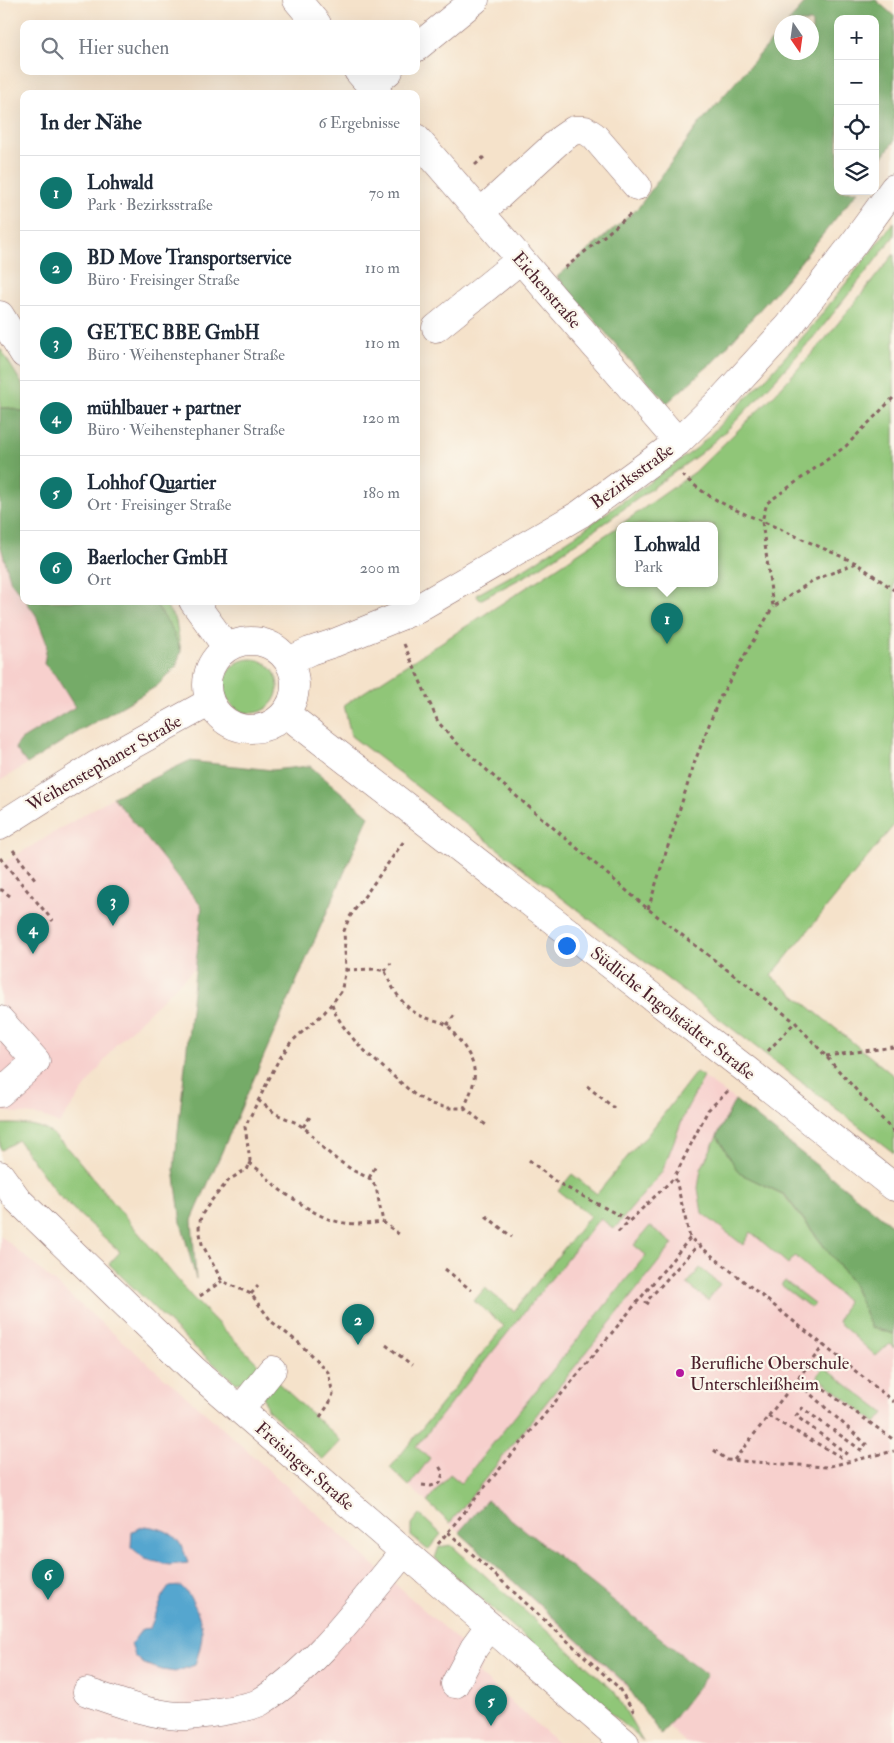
<!DOCTYPE html>
<html lang="de">
<meta charset="utf-8">
<style>
:root{--surface:#fff;--page:#f6f6f7;--text:#1f2937;--muted:#747a83;--line:#e0e1e3;--accent:#0f766e}
body{margin:0;font-family:"IM FELL Double Pica",serif;background:var(--page);color:var(--text)}
.controls{position:absolute;right:15px;top:15px;display:grid;overflow:hidden;border-radius:10px;box-shadow:0 5px 20px #0002}
.controls button{width:45px;height:45px;display:grid;place-items:center;padding:0;border:0;border-bottom:1px solid var(--line);background:var(--surface);color:var(--text);font:25px sans-serif}
.compass{position:absolute;left:774px;top:15px;width:45px;height:45px;border-radius:50%;background:var(--surface);box-shadow:0 5px 20px #0002;rotate:167deg}
.you{position:absolute;left:566px;top:945px;width:18px;height:18px;margin:-12px;border:4px solid #fff;border-radius:50%;background:#1a73e8;box-shadow:0 0 0 8px #1a73e833}
.badge{display:grid;place-items:center;width:32px;height:32px;border-radius:50%;background:var(--accent);color:#fff;font-size:16px;font-weight:700}
.pin{position:absolute;translate:-50% -41px;filter:drop-shadow(0 1px 2px #0008)}
.pin::after{content:'';position:absolute;top:26px;width:18px;height:15px;background:inherit;clip-path:polygon(0 0,100% 0,50% 100%)}
.popup{position:absolute;left:616px;top:522px;width:102px;height:65px;box-sizing:border-box;display:grid;place-content:center;border-radius:10px;background:var(--surface);filter:drop-shadow(0 1px 4px #0005);font-size:16px;white-space:nowrap;color:var(--muted)}
.popup b{font-size:19px;color:var(--text)}
.popup::after{content:'';position:absolute;left:50%;top:100%;margin-left:-10px;border:10px solid transparent;border-top-color:var(--surface)}
.list{margin:0;padding:0;list-style:none}
h2{display:flex;justify-content:space-between;align-items:center;height:65px;margin:0;padding:0 20px;font-size:21px}
h2 small{font-size:16px;font-weight:400;color:var(--muted)}
.list li{display:grid;grid-template-columns:32px 1fr auto;gap:15px;align-items:center;box-sizing:border-box;height:75px;padding:0 20px;border-top:1px solid var(--line)}
.list b{display:block;font-size:19px;white-space:nowrap}
.list p{margin:0;font-size:16px;white-space:nowrap;color:var(--muted)}
.list em{font-size:16px;font-style:normal;color:var(--muted)}
.icon{flex:none;width:28px;height:28px;fill:none;stroke:currentColor;stroke-width:2;stroke-linecap:round;stroke-linejoin:round}
.map{position:relative;flex:none;width:894px;height:1743px;overflow:hidden}
.search{position:absolute;background:var(--surface);box-shadow:0 5px 20px #0002;left:20px;top:20px;width:400px;height:55px;display:flex;align-items:center;gap:12px;box-sizing:border-box;padding:0 18px;border-radius:10px;color:var(--muted);font-size:19px}
.panel{position:absolute;background:var(--surface);box-shadow:0 5px 20px #0002;left:20px;top:90px;width:400px;height:515px;border-radius:10px}
.map>svg:first-child{display:block}
.built{fill:#f7d0cd}
.green{fill:#90c678;stroke:#6d7252}
.forest{fill:#74ab68;stroke:#5f654a}
.water{fill:#54a6cf;stroke:#4f627d}
.lines{fill:none;stroke-linecap:round;stroke-linejoin:round}
.minor-casing{stroke:#866363;stroke-width:29}
.path{stroke:#866363;stroke-width:3;stroke-dasharray:4 4;stroke-linecap:butt}
.minor{stroke:#fff;stroke-width:28}
.poi-dot{fill:#b5179e;stroke:#fbf7ec;stroke-width:2}
.labels{text-anchor:middle;stroke-width:4.5;stroke-linejoin:round;paint-order:stroke}
.street-label{font-size:18px;fill:#4a1f2b;stroke:#fbf7ec}
.poi-label{font-size:18px;fill:#4a1f2b;stroke:#fbf7ec;text-anchor:start}
</style>
<div class="map">
<svg width="894" height="1743" viewBox="0 0 894 1743">
<rect width="100%" height="100%" fill="#fbf7ec"/>
<filter id="ink" filterUnits="userSpaceOnUse"><feTurbulence type="fractalNoise" baseFrequency=".02" numOctaves="2"/><feDisplacementMap in="SourceGraphic" scale="10" xChannelSelector="R" yChannelSelector="G"/><feConvolveMatrix kernelMatrix="1 2 1 2 8 2 1 2 1" color-interpolation-filters="sRGB"/></filter>
<filter id="wash" filterUnits="userSpaceOnUse"><feTurbulence type="fractalNoise" baseFrequency=".0096" numOctaves="4" result="noise"/><feDisplacementMap in="SourceGraphic" scale="20" xChannelSelector="R" yChannelSelector="G"/><feGaussianBlur stdDeviation="1.12" result="paint"/><feColorMatrix in="noise" values="0 0 0 0 0 0 0 0 0 0 0 0 0 0 0 0 0 1.4 0 .05"/><feComposite in="paint" operator="in"/></filter>
<g filter="url(#wash)">
<rect width="100%" height="100%" fill="#f5e2ca"/>
<path class="built" d="M0,365l24,40v196h129l28,50 -5,16 -19,19 -86,50 -71,45z
M113,797l89,110 -6,60 -79,76 -58,81 -18,-8 -41,-5v-246z
M696,1072l39,28 159,127v516h-208l-296,-275 114,-142 86,-110 7,-21 40,-50 9,-8z
M0,1235l211,183 273,246 -6,9 80,70h-558z"/>
<path class="green" d="M894,222v14l-23,30 -51,64 -46,51 -44,46 -29,26 -119,86 -51,34 -51,27 -4,-5 51,-28 52,-34 118,-85 72,-73 45,-51z
M894,254v571l-123,151 123,100v77l-543,-417 -7,-31 191,-123 84,-56 1,57h94v-58h-94l75,-53 81,-79 50,-55z
M0,348l24,39v25l-14,-4h-10z
M153,601h10l13,20 5,30 -10,-24z
M224 686a27 27 0 1 1 54 0a27 27 0 1 1-54 0Z
M696,1072l8,5 -18,33 -24,62 -48,57 -14,-11 -184,229 14,11 -21,28 -19,-18 114,-142 -30,-25 11,-13 29,23 76,-95 -32,-25 14,-17 25,20 40,-49 9,-8z
M0,1124c16,0 37,-1 51,9 6,5 12,11 18,16l122,147 69,70 -13,16 -11,1 -46,-40 -81,-79 11,-12 -62,-57 -40,-55 -16,10 -2,-2z
M717,1136l22,37 45,22 69,89 18,43 23,7v14l-5,-4 -13,12 -38,-34 9,-21 -52,-45 -7,8 -37,-32 -8,13 -41,-32 -4,-25 3,-19z
M650,1226l23,18 -223,279 -23,-21 23,-28 11,9 185,-228 -12,-10z
M700,1268l20,16 -12,16 -21,-16z
M785,1281l30,23 -4,4 -30,-23z
M824,1367l60,46 -8,10 -59,-47z
M275,1380l66,61 -18,19 -56,-51 -4,-13z
M419,1514l22,20 -13,16 -17,-14v-12z
M451,1545l163,146 29,50 -208,-183 4,-11z"/>
<path class="forest" d="M808,0h68l18,16v125l-19,27v-149h-37v172h20l-73,90 -71,80 -47,42 -110,-126 81,-69 61,-84 82,-94 1,22h30v-30h-24z
M0,408h10l14,4v187l-13,-17 -11,-38z
M26,601h127l18,26 10,24 -5,16 -19,19 -86,50 -44,28 -12,-16 6,-8 54,-33 -20,-32 -11,-11 3,-20 -11,-29z
M189,761l83,9 38,-4 59,50 -177,404 4,59 -15,-56 -7,-54 28,-262 -89,-110z
M735,1100l159,127v107l-23,-7 -18,-43 -68,-89 -46,-22 -22,-37z
M487,1500l220,175 -46,60 -36,-52 -166,-151z"/>
<path class="water" d="M145,1526c26,3 36,12 43,37l-19,2 -24,-6 -14,-12 1,-16z
M181,1586c11,10 21,32 21,47 0,10 -4,22 -7,32l-20,7 -13,-2 -18,-6 -9,-8 -4,-12 11,-15 8,-1 14,-34 5,-7z"/>
</g>
<g filter="url(#ink)">
<g class="lines">
<g class="minor-casing">
<path id="minor" d="M297,0l20,24
M416,48l59,-48
M358,71l20,23
M371,86l18,-15
M416,138l262,304
M480,213l81,-74 13,-9h11l9,6 43,50
M0,315l24,39
M436,328l84,-68
M193,601l34,47
M207 685a44 44 0 1 1 88 0a44 44 0 1 1-88 0Z
M289,661l21,-10 24,-8 79,-32 167,-97 98,-72 45,-44 66,-72 65,-83 40,-55
M285,713l463,358 146,116
M0,826l96,-61 114,-63
M0,1020l36,41 -36,32
M0,1175l18,25 176,170 431,373
M240,1410l32,-40
M455,1684l19,-36 16,-22
M87,1692c30,10 60,22 92,24 12,1 72,-8 81,-14 57,-35 102,-100 144,-150"/>
</g>
<path class="path" d="M475,165l9,-8
M565,268l67,-55
M682,475c26,23 48,33 80,46l5,-18 79,-57 48,-49
M856,563l-44,18 -39,26 -11,-86 94,42 38,27
M404,644l34,78 19,21 44,40 147,126 147,113 99,110
M13,850l22,29
M0,858l53,63
M0,890h2l8,6
M648,909l47,-148 24,-62 54,-92
M346,970l29,-1 10,2c6,16 18,36 34,44 9,5 22,5 29,11 4,4 8,11 12,15 20,27 17,38 4,67
M385,971l6,-8
M332,1004l3,9 8,13 12,15 15,15 45,39 16,9 17,4h16l22,17
M447,1025l9,-12
M768,1051l27,-29
M826,1056l68,-9
M587,1086l27,22
M728,1091l-20,19 -33,66 15,62 204,164
M258,1100l18,14 21,9 11,8 15,17 13,11 18,12 15,7 7,9 7,35 17,13
M303,1127l9,-13
M529,1160l27,22 72,38
M249,1163c12,7 19,16 29,25 5,5 13,9 19,13 31,22 48,26 86,21
M369,1178l8,-14
M486,1216l26,21
M618,1232l57,-55
M445,1269l26,21
M251,1294l7,-8
M200,1296l22,-15
M649,1304l-3,-2 52,-57
M386,1345l26,20
M768,1416l73,41 5,-4 -50,-37 6,-8 59,42 5,-6 -59,-53 8,-8 79,57
M320,1417l9,-13 4,-10 -5,-22 -29,-29 -27,-21 -21,-28 -29,-13 -20,-37 -3,-16 2,-12 10,-15 18,-21 19,-12 2,-8 -5,-33 33,-66 13,-19 33,-29 17,-21 5,-22 -2,-39 5,-13 55,-77
M714,1450l13,10 99,7 68,-16
M734,1460l90,-115
M422,1485l9,1 9,-3 3,-10 -5,-9
M448,1532l170,155 16,25
M438,1544l252,-306"/>
<use href="#minor" class="minor"/>
</g>
</g>
<circle class="poi-dot" cx="680" cy="1373" r="5"/>
<g class="labels">
<g class="street-label">
<text transform="translate(547 290) rotate(49)" y="6">Eichenstraße</text>
<text transform="translate(632 476) rotate(-36)" y="6">Bezirksstraße</text>
<text transform="translate(104 763) rotate(-30)" y="6">Weihenstephaner Straße</text>
<text transform="translate(673 1013) rotate(38)" y="6">Südliche Ingolstädter Straße</text>
<text transform="translate(305 1466) rotate(41)" y="6">Freisinger Straße</text>
</g>
<g class="poi-label">
<text x="690" y="1369">Berufliche Oberschule<tspan x="690" dy="21">Unterschleißheim</tspan></text>
</g>
</g>
</svg>
<div class="controls">
<button>+</button>
<button>−</button>
<button><svg class="icon" aria-label="locate" viewBox="0 0 24 24"><circle cx="12" cy="12" r="6"/><path d="M12 2v4M12 18v4M2 12h4M18 12h4"/></svg></button>
<button><svg class="icon" aria-label="layers" viewBox="0 0 24 24"><path d="M12 4l9 5-9 5-9-5zM3 14l9 5 9-5"/></svg></button>
</div>
<svg class="compass" viewBox="-18 -18 36 36"><path d="M0-13l5 13h-10z" fill="#e53935"/><path d="M0 13l5-13h-10z" fill="#747a83"/></svg>
<div class="you"></div>
<div class="pin badge" style="left:667px;top:644px">1</div>
<div class="popup"><b>Lohwald</b>Park</div>
<div class="pin badge" style="left:358px;top:1345px">2</div>
<div class="pin badge" style="left:113px;top:926px">3</div>
<div class="pin badge" style="left:33px;top:954px">4</div>
<div class="pin badge" style="left:491px;top:1726px">5</div>
<div class="pin badge" style="left:48px;top:1600px">6</div>
<div class="search"><svg class="icon" aria-label="search" viewBox="0 0 24 24"><circle cx="10" cy="10" r="6"/><path d="M15 15l6 6"/></svg>Hier suchen</div>
<section class="panel">
<h2>In der Nähe<small>6 Ergebnisse</small></h2>
<ul class="list">
<li><span class="badge">1</span><div><b>Lohwald</b><p>Park · Bezirksstraße</p></div><em>70 m</em></li>
<li><span class="badge">2</span><div><b>BD Move Transportservice</b><p>Büro · Freisinger Straße</p></div><em>110 m</em></li>
<li><span class="badge">3</span><div><b>GETEC BBE GmbH</b><p>Büro · Weihenstephaner Straße</p></div><em>110 m</em></li>
<li><span class="badge">4</span><div><b>mühlbauer + partner</b><p>Büro · Weihenstephaner Straße</p></div><em>120 m</em></li>
<li><span class="badge">5</span><div><b>Lohhof Quartier</b><p>Ort · Freisinger Straße</p></div><em>180 m</em></li>
<li><span class="badge">6</span><div><b>Baerlocher GmbH</b><p>Ort</p></div><em>200 m</em></li>
</ul>
</section>
</div>
